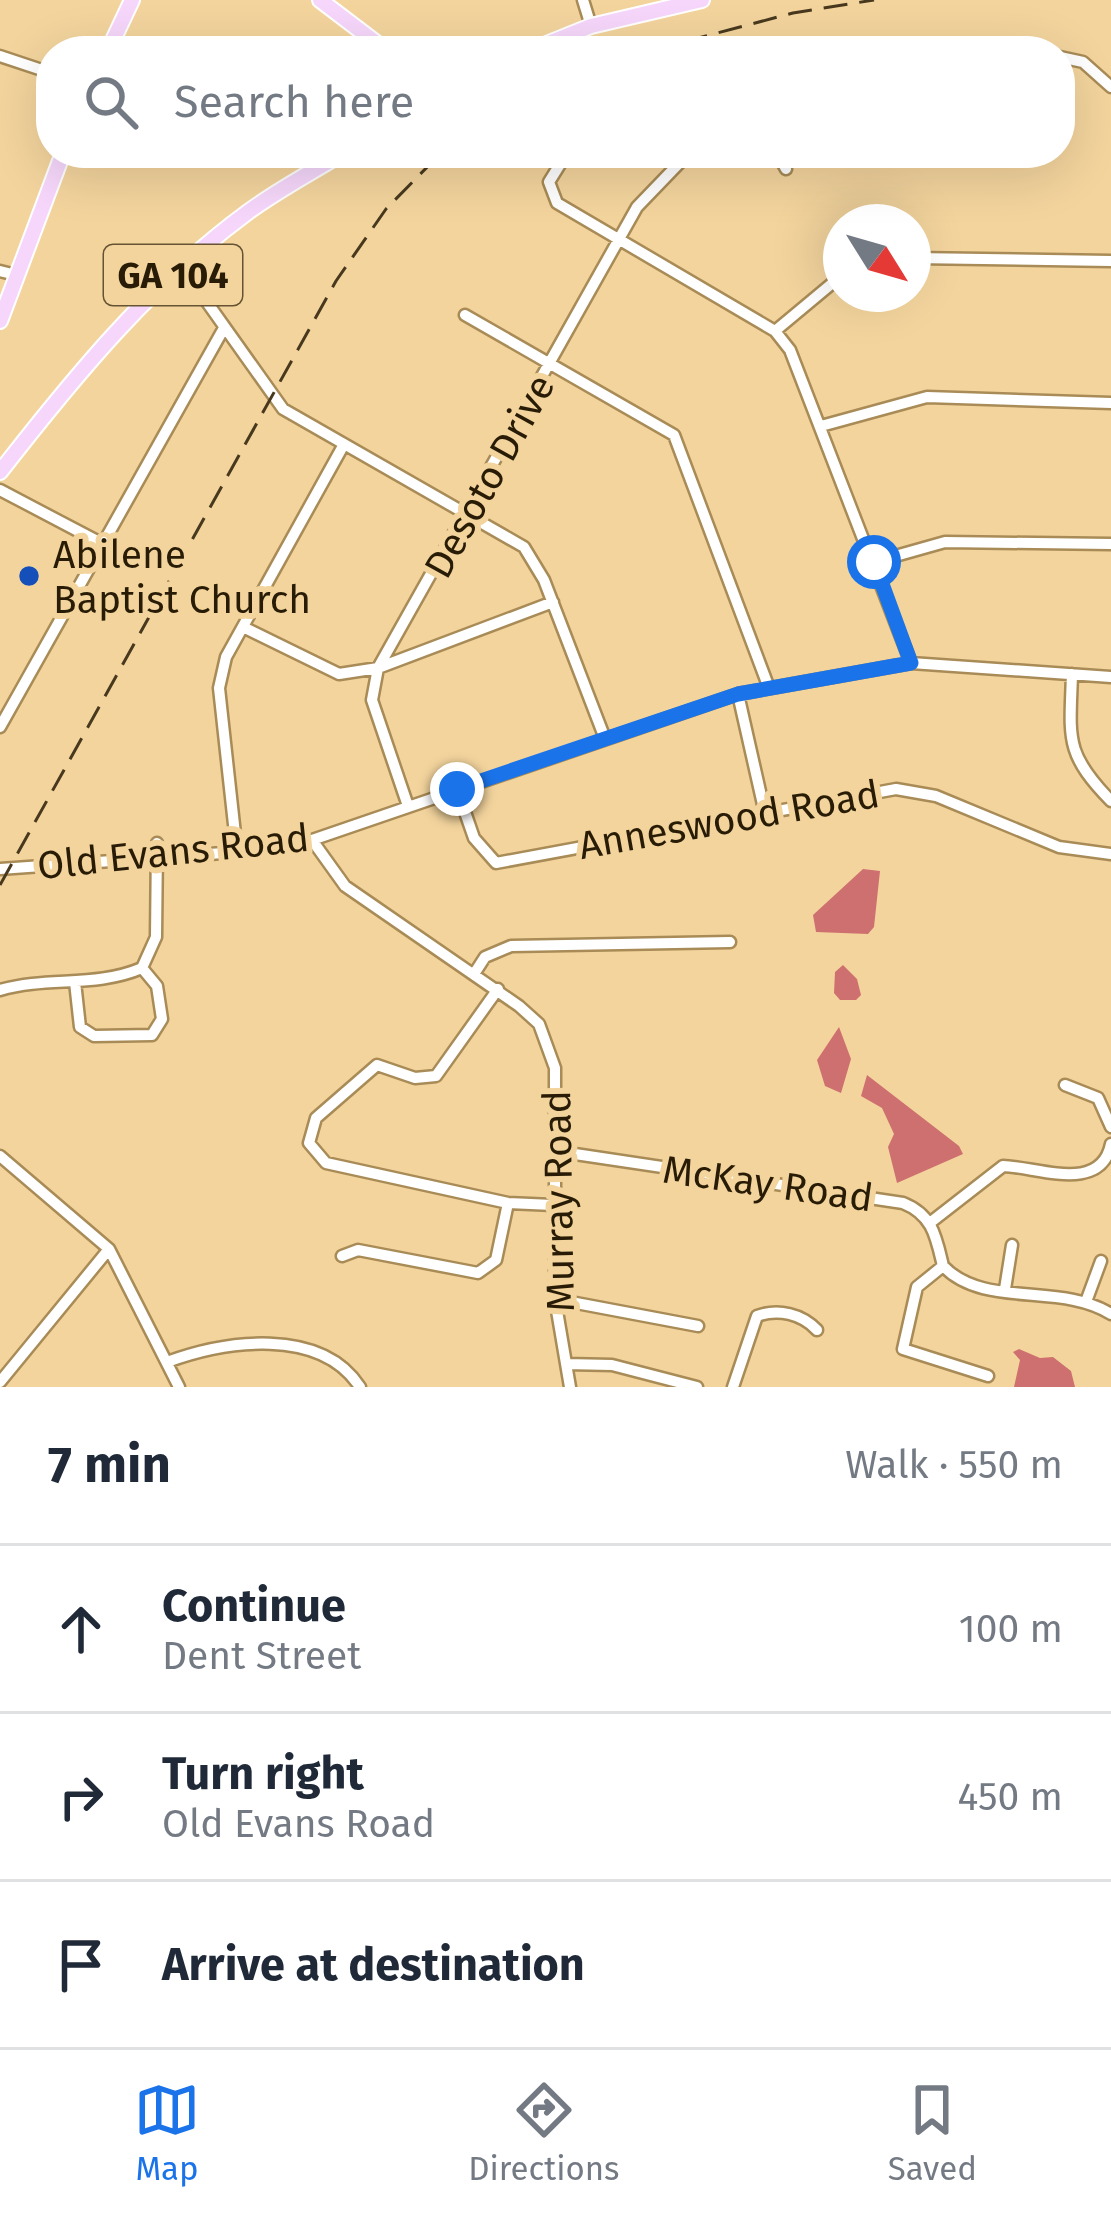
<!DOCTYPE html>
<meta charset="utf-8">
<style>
:root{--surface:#fff;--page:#f6f6f7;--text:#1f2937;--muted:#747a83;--line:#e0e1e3;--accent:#1a73e8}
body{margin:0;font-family:"Fira Sans",sans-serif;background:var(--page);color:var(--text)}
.compass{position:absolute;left:823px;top:204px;width:108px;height:108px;border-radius:50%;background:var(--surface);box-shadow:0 12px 48px #0002;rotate:127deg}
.stop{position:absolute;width:36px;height:36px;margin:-27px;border:9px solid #1a73e8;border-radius:50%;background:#fff}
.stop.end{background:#1a73e8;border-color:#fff;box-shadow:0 3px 12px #0008}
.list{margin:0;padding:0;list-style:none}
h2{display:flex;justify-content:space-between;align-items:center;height:156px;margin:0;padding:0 48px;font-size:51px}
h2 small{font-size:39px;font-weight:400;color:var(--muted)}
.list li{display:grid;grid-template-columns:78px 1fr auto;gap:36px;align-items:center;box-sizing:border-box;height:168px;padding:0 48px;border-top:3px solid var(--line)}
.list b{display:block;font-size:45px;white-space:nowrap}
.list p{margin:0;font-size:39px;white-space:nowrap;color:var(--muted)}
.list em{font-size:39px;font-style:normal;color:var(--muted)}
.icon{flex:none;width:66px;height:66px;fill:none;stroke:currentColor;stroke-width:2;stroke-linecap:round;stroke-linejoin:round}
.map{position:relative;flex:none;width:1111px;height:1387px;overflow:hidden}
.search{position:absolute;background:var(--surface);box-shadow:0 12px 48px #0002;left:36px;right:36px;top:36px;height:132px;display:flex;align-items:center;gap:30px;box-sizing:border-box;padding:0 42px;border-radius:48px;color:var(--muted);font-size:45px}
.sheet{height:660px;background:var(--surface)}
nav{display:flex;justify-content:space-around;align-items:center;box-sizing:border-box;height:168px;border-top:3px solid var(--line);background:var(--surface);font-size:33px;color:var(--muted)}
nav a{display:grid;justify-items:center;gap:6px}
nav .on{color:var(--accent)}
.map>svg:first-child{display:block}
.water{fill:#ce706f}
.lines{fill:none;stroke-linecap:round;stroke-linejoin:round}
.minor-casing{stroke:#a88b56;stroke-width:15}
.major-casing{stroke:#fff;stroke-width:18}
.minor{stroke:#fff;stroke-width:10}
.major{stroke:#f6d7fb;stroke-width:14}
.rail{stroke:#48391e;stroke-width:3;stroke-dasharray:24 12;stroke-linecap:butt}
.route{stroke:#1a73e8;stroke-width:15}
.poi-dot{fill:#144fba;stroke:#f3d49d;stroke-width:4.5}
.labels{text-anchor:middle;stroke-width:12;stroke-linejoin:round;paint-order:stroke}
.shield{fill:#f3d49d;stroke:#655333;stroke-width:3}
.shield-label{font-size:36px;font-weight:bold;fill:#281c06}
.street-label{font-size:39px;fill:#281c06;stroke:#f3d49d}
.poi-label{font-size:39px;fill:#281c06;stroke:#f3d49d;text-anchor:start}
</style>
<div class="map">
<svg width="1111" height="1387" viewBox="0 0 1111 1387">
<rect width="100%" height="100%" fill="#f3d49d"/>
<path class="water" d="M863,869l17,2 -6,56 -6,7 -52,-2 -3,-17z
M843,965l14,14 4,16 -5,5h-16l-6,-7 1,-21z
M839,1027l12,32 -10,34 -16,-7 -8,-26z
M867,1075l92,71 4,8 -66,29 -9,-36 6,-13 -12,-26 -21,-12z
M1019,1349l21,9 13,-1 18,14 4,16h-61l6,-27 -7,-8z"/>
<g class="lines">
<g class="minor-casing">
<path id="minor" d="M583,0l8,26
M0,56l51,17
M1060,57l23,5 28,25
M567,153l-18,29 8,21 218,128 15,19 121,313
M777,153l9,16
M913,258l198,3
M182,267l101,142 241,138 20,33 60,156
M0,271l16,4
M465,315l209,120 95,253
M775,331l66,-55
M821,426l106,-29 184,6
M0,490l99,52
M874,562l71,-20 166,2
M243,627l96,47 39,-6 175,-66
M1072,674c-2,64 -8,79 39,127
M738,694l26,115
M0,727l224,-399
M457,789l17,49 22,25 400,-74 40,7 123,51 52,7
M408,806l-36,-106 6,-32 259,-461 52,-54
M312,840l33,46 174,120 20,18 16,44v231l15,88
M237,852l-18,-164 7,-31 117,-211
M0,869l237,-17 75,-12 426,-146 173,-31 200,14
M474,974l11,-17 26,-11 219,-4
M75,982l5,45 14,9 58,-1 10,-16 -5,-33 -15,-18
M498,989l-62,87 -21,2 -38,-13 -61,53 -7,25 17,20 182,40 45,2
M0,990c48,-14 95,-2 142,-22l14,-31 1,-94
M1065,1085l33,13 13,29
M555,1151l348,52c30,12 33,34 40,63
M0,1156l109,93 70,138
M931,1222l72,-56c35,1 98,28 108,-22
M342,1256l16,-6 120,23 18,-13 12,-57
M943,1266l-26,21 -14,62 85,27
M943,1266c41,43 118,16 168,48
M1005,1289l7,-44
M555,1299l143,27
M1087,1299l14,-38
M167,1362c57,-21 153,-36 193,25
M566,1364l46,1 85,22
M0,1382l109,-133
M733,1387l24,-71c21,-8 45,-2 60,14"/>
</g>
<g class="major-casing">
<path id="major" d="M320,0l67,51
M108,51l24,-51
M529,51l62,-25 111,-26
M0,321l63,-168
M0,472c74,-95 150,-188 248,-260 30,-22 64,-40 95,-59"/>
</g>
<use href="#minor" class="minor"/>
<use href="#major" class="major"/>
<path class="rail" d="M649,51l144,-38 81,-13
M0,885l336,-604 50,-72 55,-56"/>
</g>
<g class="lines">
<path class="route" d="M457,789l281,-95 173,-31 -37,-101"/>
</g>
<circle class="poi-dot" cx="29" cy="576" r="12"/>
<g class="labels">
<rect class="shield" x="104" y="245" width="138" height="60" rx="9"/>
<g class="shield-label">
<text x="173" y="288">GA 104</text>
</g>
<g class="street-label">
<text transform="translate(489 476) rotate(-61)" y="14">Desoto Drive</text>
<text transform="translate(729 819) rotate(-10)" y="14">Anneswood Road</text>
<text transform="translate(173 851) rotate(-6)" y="14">Old Evans Road</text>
<text transform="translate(768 1183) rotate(8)" y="14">McKay Road</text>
<text transform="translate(558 1201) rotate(-91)" y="14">Murray Road</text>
</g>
<g class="poi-label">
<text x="53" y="568">Abilene<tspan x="53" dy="45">Baptist Church</tspan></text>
</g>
</g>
</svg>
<svg class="compass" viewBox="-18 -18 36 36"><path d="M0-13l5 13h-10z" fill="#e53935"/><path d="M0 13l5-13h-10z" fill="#747a83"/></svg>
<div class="stop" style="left:874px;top:562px"></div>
<div class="stop end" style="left:457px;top:789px"></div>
<div class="search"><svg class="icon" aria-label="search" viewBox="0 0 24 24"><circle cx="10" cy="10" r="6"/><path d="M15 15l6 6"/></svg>Search here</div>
</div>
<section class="sheet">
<h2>7 min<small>Walk · 550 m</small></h2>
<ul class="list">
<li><svg class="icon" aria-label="ahead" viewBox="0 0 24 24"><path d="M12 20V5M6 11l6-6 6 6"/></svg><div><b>Continue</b><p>Dent Street</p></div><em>100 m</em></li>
<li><svg class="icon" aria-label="right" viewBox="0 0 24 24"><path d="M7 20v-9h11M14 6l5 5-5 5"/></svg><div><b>Turn right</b><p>Old Evans Road</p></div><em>450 m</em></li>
<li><svg class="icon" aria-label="arrive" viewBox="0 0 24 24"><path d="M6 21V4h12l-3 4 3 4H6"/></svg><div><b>Arrive at destination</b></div></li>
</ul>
</section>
<nav>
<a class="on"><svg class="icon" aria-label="map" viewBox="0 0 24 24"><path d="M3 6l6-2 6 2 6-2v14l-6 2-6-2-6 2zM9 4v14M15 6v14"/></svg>Map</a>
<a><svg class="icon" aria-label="directions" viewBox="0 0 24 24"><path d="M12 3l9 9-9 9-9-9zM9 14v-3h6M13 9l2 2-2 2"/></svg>Directions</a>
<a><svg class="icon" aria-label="saved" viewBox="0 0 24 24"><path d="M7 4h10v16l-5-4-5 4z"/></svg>Saved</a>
</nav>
